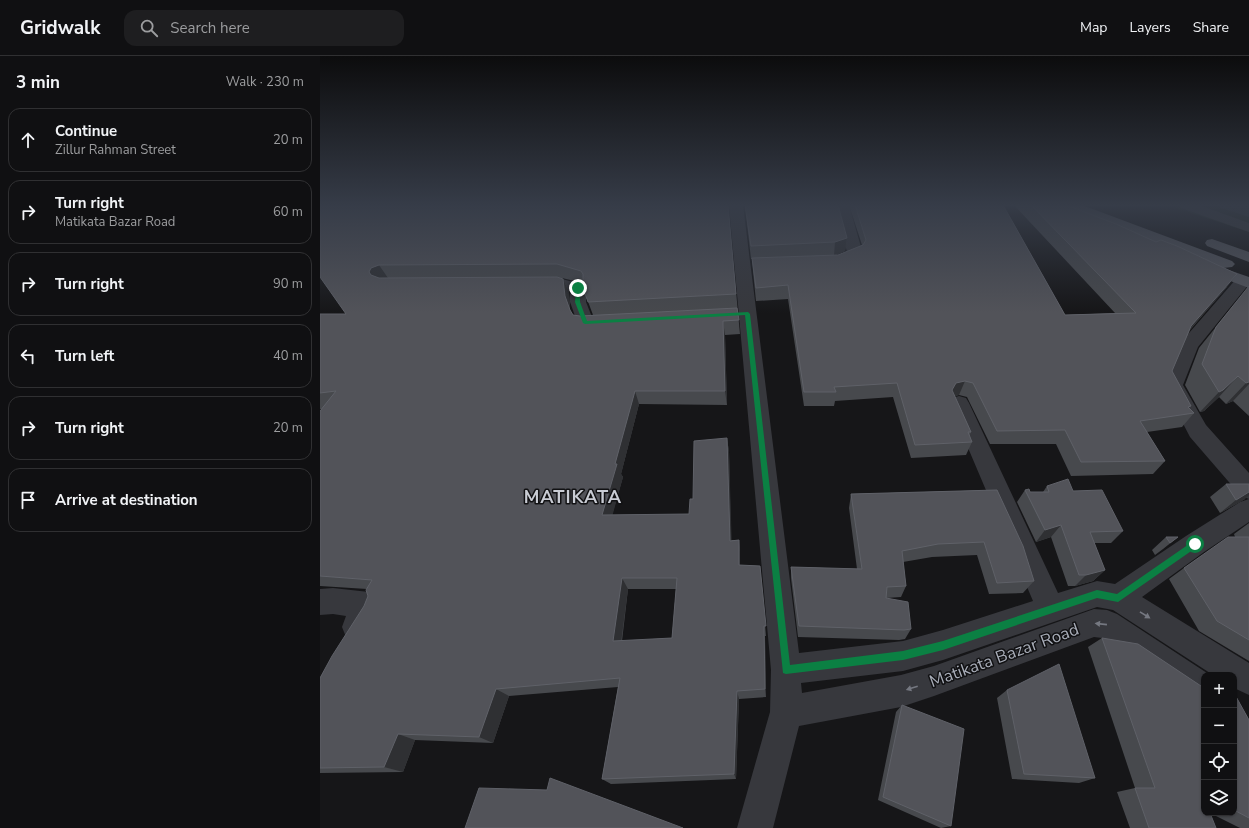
<!DOCTYPE html>
<meta charset="utf-8">
<style>
:root{--surface:#101012;--page:#1e1e20;--text:#f1f3f6;--muted:#9c9d9f;--line:#303032}
body{margin:0;font-family:"Nunito Sans",sans-serif;background:var(--page);color:var(--text)}
.controls{position:absolute;right:12px;bottom:12px;display:grid;overflow:hidden;border-radius:8px;box-shadow:0 1px 3px #0004}
.controls button{width:36px;height:36px;display:grid;place-items:center;padding:0;border:0;border-bottom:1px solid var(--line);background:var(--surface);color:var(--text);font:20px sans-serif}
.stop{position:absolute;width:12px;height:12px;margin:-9px;border:3px solid #0b8043;border-radius:50%;background:#fff}
.stop.end{background:#0b8043;border-color:#fff;box-shadow:0 1px 4px #0008}
.list{margin:0;padding:0;list-style:none}
h2{display:flex;justify-content:space-between;align-items:center;height:52px;margin:0;padding:0 16px;font-size:17px}
h2 small{font-size:13px;font-weight:400;color:var(--muted)}
.list li{display:grid;grid-template-columns:26px 1fr auto;gap:12px;align-items:center;box-sizing:border-box;height:64px;margin:0 8px 8px;padding:0 8px;border:1px solid var(--line);border-radius:12px}
.list b{display:block;font-size:15px;white-space:nowrap}
.list p{margin:0;font-size:13px;white-space:nowrap;color:var(--muted)}
.list em{font-size:13px;font-style:normal;color:var(--muted)}
.icon{flex:none;width:22px;height:22px;fill:none;stroke:currentColor;stroke-width:2;stroke-linecap:round;stroke-linejoin:round}
.map{position:relative;flex:none;width:929px;height:772px;overflow:hidden}
header{display:flex;align-items:center;gap:24px;box-sizing:border-box;height:56px;padding:0 20px;background:var(--surface);border-bottom:1px solid var(--line)}
header strong{font-size:19px}
nav{display:flex;gap:22px;margin-inline-start:auto;font-size:14px}
.search{width:280px;height:36px;background:var(--page);display:flex;align-items:center;gap:10px;box-sizing:border-box;padding:0 14px;border-radius:12px;color:var(--muted);font-size:15px}
main{display:flex}
aside{flex:1;background:var(--surface)}
.map>svg:first-child{display:block}
.green{fill:#1e261f}
.water{fill:#2c353c}
.lines{fill:none;stroke-linecap:round;stroke-linejoin:round}
.minor{fill:#37383d;fill-rule:evenodd}
.major{fill:#53555c;fill-rule:evenodd}
.wall{fill:#47494d;fill-rule:evenodd}
.shaded-wall{fill:#2f3033}
.building{fill:#525359;stroke:#5f6168;fill-rule:evenodd}
.oneway{fill:#757881}
.route{fill:#0b8043}
.labels{text-anchor:middle;stroke-width:3;stroke-linejoin:round;paint-order:stroke}
.near-street-label{font-size:17px;fill:#a8adb8;stroke:#111113}
.district-label{font-size:18px;font-weight:bold;letter-spacing:1px;fill:#c9ccd4;stroke:#111113}
</style>
<header>
<strong>Gridwalk</strong>
<div class="search"><svg class="icon" aria-label="search" viewBox="0 0 24 24"><circle cx="10" cy="10" r="6"/><path d="M15 15l6 6"/></svg>Search here</div>
<nav><a>Map</a><a>Layers</a><a>Share</a></nav>
</header>
<main>
<aside>
<h2>3 min<small>Walk · 230 m</small></h2>
<ul class="list">
<li><svg class="icon" aria-label="ahead" viewBox="0 0 24 24"><path d="M12 20V5M6 11l6-6 6 6"/></svg><div><b>Continue</b><p>Zillur Rahman Street</p></div><em>20 m</em></li>
<li><svg class="icon" aria-label="right" viewBox="0 0 24 24"><path d="M7 20v-9h11M14 6l5 5-5 5"/></svg><div><b>Turn right</b><p>Matikata Bazar Road</p></div><em>60 m</em></li>
<li><svg class="icon" aria-label="right" viewBox="0 0 24 24"><path d="M7 20v-9h11M14 6l5 5-5 5"/></svg><div><b>Turn right</b></div><em>90 m</em></li>
<li><svg class="icon" aria-label="left" viewBox="0 0 24 24"><path d="M17 20v-9H6M10 6l-5 5 5 5"/></svg><div><b>Turn left</b></div><em>40 m</em></li>
<li><svg class="icon" aria-label="right" viewBox="0 0 24 24"><path d="M7 20v-9h11M14 6l5 5-5 5"/></svg><div><b>Turn right</b></div><em>20 m</em></li>
<li><svg class="icon" aria-label="arrive" viewBox="0 0 24 24"><path d="M6 21V4h12l-3 4 3 4H6"/></svg><div><b>Arrive at destination</b></div></li>
</ul>
</aside>
<div class="map">
<svg width="929" height="772" viewBox="0 0 929 772">
<rect width="100%" height="100%" fill="#161618"/>
<path class="green" d="M846,149h83v27z"/>
<path class="water" d="M892,149h37v12z"/>
<g class="lines">
<path class="minor" d="M409,149h14l56,448 104,-12 40,-11 90,-29 -84,-198 3,-5 7,-2 7,2 3,5 89,190 39,-12 18,3 71,-48 54,-34 9,-3 -8,-3 -51,-59 -27,-52 19,-44 55,-63 6,-2 6,2v6l-51,63 -15,38 23,40 43,48v49l-45,30 -62,45 107,66v32l-15,-7v-13h-21l-100,-65 -16,-3 -154,53 -40,11 -102,12 1,10 99,-18 33,-9 160,-57 13,1 10,4 93,61h-6v30l-11,-5 -91,-62 -8,-1 -160,59 -33,11 -102,19 -26,102h-36l33,-116 1,-42z
M515,149h14l14,49 -3,3 -27,10 -5,-2 -3,-3 3,-3 19,-7z
M859,149h20l50,18v9l-68,-24z
M216,223h26l22,6 2,3v14l6,15h15l6,1 3,4 -3,4c-10,3 -24,4 -34,1l-9,-25v-11l-8,-2 -32,-2 -2,-3 2,-3z
M13,532l36,4 10,4 4,10 -17,31 -10,4 -10,-4 -4,-10 4,-11 -13,-2 -13,1v-26z"/>
<path class="major" d="M743,149h19l150,56 3,3 -3,3 -9,1 26,9v11l-48,-18 -2,-3 2,-3 10,-1 -146,-55z
M892,183l37,13v10l-42,-16 -2,-3 2,-3z"/>
</g>
<path class="wall" d="M0,149h408l12,129 -15,1 2,70 -88,-1 -18,70 2,3 -11,38 77,-1 4,-15 34,-61 2,14 2,88h8l1,12v13l20,1 6,70h-1l1,61 -27,2 -3,80 -125,5 -9,-5 16,-92 -109,9 -16,47 -78,-3 -12,32 -83,1v-95l44,-72 4,-10 -1,-7 -47,-3v-175l2,-2h-2v-95h26zM239,222h3l21,5v5l10,27 -13,1 -7,-1 -3,-5 -1,-18 -6,-13zM308,533h48l-4,49 -50,3z
M425,149h93l9,33 -2,13 -10,4h3l24,-10 -13,-40h154l62,110 50,-2 -101,-108h52l161,82 -37,43 -18,41 17,37 5,5 -12,14 -35,5 18,29 -12,13 -82,2 -15,-32h-66l-23,-47 -8,-2 -4,1 16,36 -2,4 3,6 -6,13 -55,3 -18,-61 -58,4 -1,5h-30l-16,-107 -32,2 -3,-30 -1,-12h-1z
M929,230v130l-16,-15 -7,3 -7,-7 -15,14 -4,1 -15,-27 14,-37z
M906,428l19,15 -25,14 -10,-16z
M727,430l26,5 50,40 -12,12h-17l11,27 -12,11 -18,5h-7l-17,-49 -15,5 -19,-40 8,-12 5,2h13z
M677,434l37,91 -11,12 -34,1 -12,-39 -45,2 -29,5 3,24 -5,11 -15,1 25,31 -6,10 -6,1 -101,-3 -7,-59v-11l66,2 -8,-61 2,-14z
M929,467v138l-50,-30 -30,-52 15,-11 51,-31 -1,-3z
M846,481h12l-15,12 -8,6 -3,-5z
M782,582l102,50v125l12,15h-86l-13,-36 18,-4 -47,-141z
M687,634l88,88 -16,5 -67,-4 -15,-81z
M914,637l15,27v108h-9l-30,-15h24z
M582,649l49,121 -10,2 -63,-28 18,-88z"/>
<path class="shaded-wall" d="M527,182l-2,13 -11,5 1,-14z
M59,209l9,13 -9,8 -10,-14 2,-4z
M917,218l-10,13 -46,53 10,-14z
M243,223l6,13 1,18 5,14 -10,-28z
M403,265l2,14 2,70 -2,-14z
M918,320l-19,21 -15,14 -4,1 19,-20z
M645,325l-6,14 -8,2 1,-7 4,-7z
M929,326v2l-16,17 -7,3 20,-21z
M315,335l4,13 -18,70 2,3 -14,51 -7,-13 13,-51z
M407,382l2,14 3,100 -2,-11z
M929,436v3l-4,4 -25,14 16,-13z
M741,469l-10,12 -15,5 9,-12z
M419,484l1,12v25l-1,-12z
M785,514l-12,11 -18,5 11,-11z
M302,522l6,11 -8,62 -7,-10z
M444,570l1,10 1,61 -1,-8z
M176,633l13,7 -16,47 -14,-6z
M417,635l2,8 -3,80 -2,-5z
M78,678l17,6 -12,32 -19,-5z"/>
<path class="building" d="M0,149h408l8,89 -148,8 -5,-14v-14l-2,-3 -24,-7 -178,1 -8,3 -2,4 2,3 8,3 178,-1 6,2 2,17 5,14 3,5 7,1 157,-8 2,12 -16,1 2,70h-90l-20,73h2l-15,51 87,-1 1,-15h3l1,-58 33,-3 3,103 9,-1v25l21,1 6,60h-2l1,63 -28,2 -3,83 -132,5 18,-101 -124,11 -17,48 -81,-3 -14,33 -64,1v-90l12,-22 32,-50 4,-10 -2,-6 6,-10 -52,-4v-165l16,-20 -16,2v-79h26l-26,-37zM302,522h55l-5,60 -59,3z
M425,149h93l9,33 -12,4 -84,4z
M535,149h148l62,110 71,-2 -105,-108h35l50,19 40,18 5,-2 16,6 60,28 -46,52 -19,45 19,35 -3,1 6,6 -54,8 25,40 -84,1 -16,-32 -68,1 -24,-48 -8,-2 -9,2 -4,7 19,42h-3l4,10 -57,3 -18,-62 -63,4 2,5h-32l-16,-107 -32,3 -4,-30 86,-3 25,-10 3,-5z
M929,230v96l-3,1 -8,-7 -15,14 -4,2 -17,-28 14,-37z
M748,423l5,12 29,-1 21,41 -33,1 15,38 -19,5h-7l-18,-50 -16,5 -20,-40 4,-1 1,3h19l-2,-6z
M906,428h23v8l-13,8z
M677,434l26,56 11,35 -37,2 -13,-41 -46,2 -36,7 4,35 -19,1 -1,11 22,4 3,27 -7,1 -105,-4 -8,-59 71,2 -11,-75z
M846,481h12l-8,6z
M908,481h21v103l-32,-19 -33,-53z
M782,582l36,6 66,44v108l-2,-1 2,4v14h6l6,15h-67l-14,-40h20z
M739,608l36,114 -71,-4 -17,-84z
M914,637l15,27v98l-15,-8z
M582,649l62,24 -13,97 -68,-29z
M230,722l133,50h-218l14,-40 68,2z"/>
<defs><path id="oneway-solid" d="M-6-.8H1V-3.2L6.5 0L1 3.2V.8H-6Z"/></defs>
<g class="oneway">
<use href="#oneway-solid" transform="translate(825 559) rotate(32)"/>
<use href="#oneway-solid" transform="translate(781 568) rotate(-174)"/>
<use href="#oneway-solid" transform="translate(592 632) rotate(163)"/>
</g>
<linearGradient id="sky" x2="0" y2="1"><stop stop-color="#0c0c0d"/><stop offset="0.58" stop-color="#363c48"/><stop offset="1" stop-color="#363c48" stop-opacity="0"/></linearGradient>
<rect width="929" height="257" fill="url(#sky)"/>
<path class="route" d="M258,230l2,2v14l7,19 161,-9 2,2 40,351 113,-14 40,-10 154,-51 20,4 75,-52 3,-1 3,3 -1,3 -79,55 -21,-4 -154,52 -40,10 -117,14 -3,-1 -38,-358 -160,9 -2,-1 -8,-21 1,-14z"/>
<g class="labels">
<g class="near-street-label">
<text transform="translate(684 599) rotate(-20)" y="6">Matikata Bazar Road</text>
</g>
<g class="district-label">
<text x="253" y="447">MATIKATA</text>
</g>
</g>
</svg>
<div class="controls">
<button>+</button>
<button>−</button>
<button><svg class="icon" aria-label="locate" viewBox="0 0 24 24"><circle cx="12" cy="12" r="6"/><path d="M12 2v4M12 18v4M2 12h4M18 12h4"/></svg></button>
<button><svg class="icon" aria-label="layers" viewBox="0 0 24 24"><path d="M12 4l9 5-9 5-9-5zM3 14l9 5 9-5"/></svg></button>
</div>
<div class="stop" style="left:875px;top:488px"></div>
<div class="stop end" style="left:258px;top:232px"></div>
</div>
</main>
